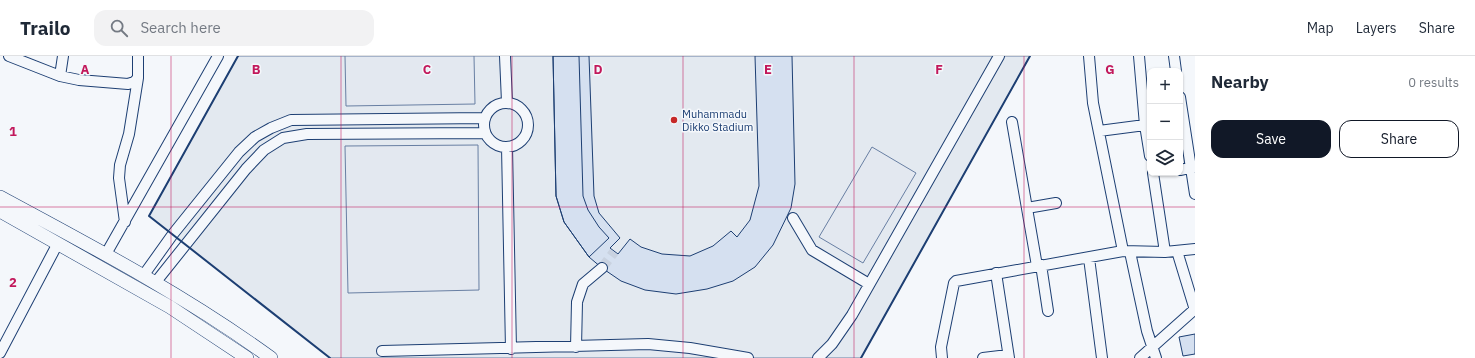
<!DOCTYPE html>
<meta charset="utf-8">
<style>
:root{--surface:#fff;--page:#f2f2f3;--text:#1f2937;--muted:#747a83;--line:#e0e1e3;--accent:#111827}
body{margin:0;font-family:"IBM Plex Sans",sans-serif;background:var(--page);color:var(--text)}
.controls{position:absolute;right:12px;top:12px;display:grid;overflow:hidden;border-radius:8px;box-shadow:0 1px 3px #0004}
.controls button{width:36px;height:36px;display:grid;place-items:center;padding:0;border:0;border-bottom:1px solid var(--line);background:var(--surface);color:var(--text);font:20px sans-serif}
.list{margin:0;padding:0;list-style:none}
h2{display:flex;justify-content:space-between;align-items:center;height:52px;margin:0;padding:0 16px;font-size:17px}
h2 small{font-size:13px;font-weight:400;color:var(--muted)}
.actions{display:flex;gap:8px;padding:12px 16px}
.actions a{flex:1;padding:9px 0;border:1px solid var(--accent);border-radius:12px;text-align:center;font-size:14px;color:var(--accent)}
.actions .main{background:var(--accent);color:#fff}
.icon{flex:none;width:22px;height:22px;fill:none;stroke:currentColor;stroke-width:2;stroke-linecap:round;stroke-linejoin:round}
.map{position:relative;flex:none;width:1195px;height:302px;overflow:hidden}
header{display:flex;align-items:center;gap:24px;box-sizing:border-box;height:56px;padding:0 20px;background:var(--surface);border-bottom:1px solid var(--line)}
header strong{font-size:19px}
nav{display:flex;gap:22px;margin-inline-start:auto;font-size:14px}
.search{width:280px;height:36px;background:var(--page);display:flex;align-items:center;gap:10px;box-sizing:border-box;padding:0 14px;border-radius:12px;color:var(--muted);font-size:15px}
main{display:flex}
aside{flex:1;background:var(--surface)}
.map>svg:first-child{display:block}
.grass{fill:#e3e9f0;stroke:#687fa3}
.parking{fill:#e3e8f0;stroke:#687fa3}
.building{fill:#d5e0f0;stroke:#1d3f73}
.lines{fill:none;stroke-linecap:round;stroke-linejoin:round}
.minor-tunnel{stroke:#c9d2e0;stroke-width:10;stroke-dasharray:10 5;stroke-linecap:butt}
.minor-casing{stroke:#1d3f73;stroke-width:12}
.major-casing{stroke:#1d3f73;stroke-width:14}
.minor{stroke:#f4f7fb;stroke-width:10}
.major{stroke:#f4f7fb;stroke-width:13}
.wall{stroke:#1d3f73;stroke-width:2}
.grid{fill:none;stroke:#c2185b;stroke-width:1;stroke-opacity:0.55}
.poi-dot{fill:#c62828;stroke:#f4f7fb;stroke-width:1.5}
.labels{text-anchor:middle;stroke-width:3;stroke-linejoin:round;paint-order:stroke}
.poi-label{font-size:11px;fill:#1d3f73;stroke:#f4f7fb;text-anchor:start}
.grid-label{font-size:13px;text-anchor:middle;font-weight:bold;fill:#c2185b;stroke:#f4f7fb;stroke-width:3;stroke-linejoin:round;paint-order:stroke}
</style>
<header>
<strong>Trailo</strong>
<div class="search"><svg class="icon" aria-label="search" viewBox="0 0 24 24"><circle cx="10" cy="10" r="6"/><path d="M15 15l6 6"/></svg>Search here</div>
<nav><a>Map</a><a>Layers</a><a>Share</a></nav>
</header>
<main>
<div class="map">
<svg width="1195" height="302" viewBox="0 0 1195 302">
<rect width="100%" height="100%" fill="#f4f7fb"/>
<path class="grass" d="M238,0h792l-169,302h-531l-181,-142z"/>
<path class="parking" d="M345,0h129l1,48 -129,2z
M478,89l1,145 -131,3 -3,-147z
M872,91l44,26 -53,90 -44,-26z"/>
<path class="building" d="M553,0h36l5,140 5,17 21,25 -10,10 8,6 12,-15 11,8 21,7 28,2 23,-10 18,-15 6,6 13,-17 9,-34 -4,-130h37l3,128 -4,24 -18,37 -18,22 -22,14 -26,8 -31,5 -31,-4 -24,-9 -19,-13 -13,-11 -25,-35 -8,-26z
M553,0h26l4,140 5,14 11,17 10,11 -20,19 -25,-35 -8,-26z
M1195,278v20l-12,2 -4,-19z"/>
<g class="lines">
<path class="minor-tunnel" d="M602,212l12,-16"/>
<g class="minor-casing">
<path id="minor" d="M9,0l51,20 19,4 49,4 6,-2 4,-4
M505,0l2,46
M1089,0l4,47 30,148
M1139,0l6,69 5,31
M1174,0l2,15
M60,20l3,-20
M1180,41l15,97
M484 69a22 22 0 1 1 44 0a22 22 0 1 1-44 0Z
M1012,66l25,144
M1099,75l46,-6
M507,91l4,202
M1180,114l15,-3
M1153,117l12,79
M1027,152l29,-5
M793,162l19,32 57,34
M125,166l-6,-44 1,-13 9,-31 9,-56v-22
M1177,195l18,59
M1130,196l17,79 9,27
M106,198l112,-198
M1089,202l13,100
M1041,209l7,46
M996,217l13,85
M143,220l30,-42 66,-82 16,-15 16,-9 20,-8 193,-2
M155,227l91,-114 18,-19 19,-12 24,-4 178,-1
M576,291l1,-45 6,-18 19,-16
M382,295l266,-7 42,4 58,10
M0,297l58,-110
M818,302l14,-14 20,-29 147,-259
M942,302l-1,-11 13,-64 2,-2 167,-30 42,1 30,-3
M983,302l25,-3
M1140,302l55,-49"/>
</g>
<g class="major-casing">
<path id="major" d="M0,141c93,50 186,99 271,161
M0,155l170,96 77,51"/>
</g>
<use href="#minor" class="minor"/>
<use href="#major" class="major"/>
<path class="wall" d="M238,0l-89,160 181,142
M861,302l169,-302"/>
</g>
<path class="grid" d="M171,0v302M341,0v302M512,0v302M683,0v302M854,0v302M1024,0v302M0,151h1195"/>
<circle class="poi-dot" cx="674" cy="64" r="4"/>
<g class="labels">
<g class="poi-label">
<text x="682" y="62">Muhammadu<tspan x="682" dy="13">Dikko Stadium</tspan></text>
</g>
</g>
<g class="grid-label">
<text x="85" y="18">A</text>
<text x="256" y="18">B</text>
<text x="427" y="18">C</text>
<text x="598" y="18">D</text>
<text x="768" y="18">E</text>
<text x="939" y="18">F</text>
<text x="1110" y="18">G</text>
<text x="13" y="80">1</text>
<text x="13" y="231">2</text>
</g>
</svg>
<div class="controls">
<button>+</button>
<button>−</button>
<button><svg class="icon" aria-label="layers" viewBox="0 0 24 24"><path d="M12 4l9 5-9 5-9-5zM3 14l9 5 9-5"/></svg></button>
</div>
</div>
<aside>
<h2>Nearby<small>0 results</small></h2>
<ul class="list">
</ul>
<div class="actions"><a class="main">Save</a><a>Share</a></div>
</aside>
</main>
